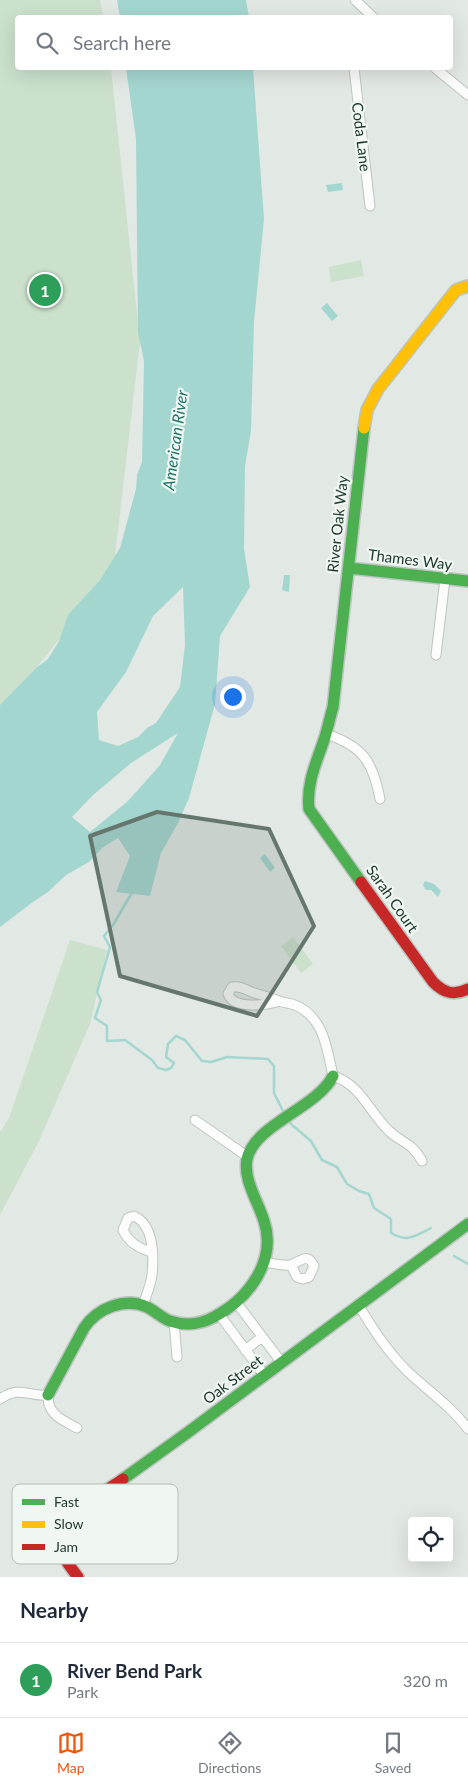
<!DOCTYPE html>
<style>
:root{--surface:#fff;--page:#f6f6f7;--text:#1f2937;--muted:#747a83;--line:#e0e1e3;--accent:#ea580c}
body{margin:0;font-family:Lato,sans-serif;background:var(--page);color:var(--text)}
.controls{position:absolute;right:15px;bottom:15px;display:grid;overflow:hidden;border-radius:5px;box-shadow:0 5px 20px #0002}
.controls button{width:45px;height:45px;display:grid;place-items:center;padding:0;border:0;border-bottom:1px solid var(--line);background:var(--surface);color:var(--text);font:25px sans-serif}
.you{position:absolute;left:232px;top:696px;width:18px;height:18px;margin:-12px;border:4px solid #fff;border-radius:50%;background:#1a73e8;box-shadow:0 0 0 8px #1a73e833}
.badge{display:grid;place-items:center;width:32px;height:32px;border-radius:50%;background:var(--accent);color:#fff;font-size:16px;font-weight:700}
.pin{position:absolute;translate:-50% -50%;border:2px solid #fff;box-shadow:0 1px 5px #0006}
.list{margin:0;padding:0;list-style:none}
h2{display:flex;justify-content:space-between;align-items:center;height:65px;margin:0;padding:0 20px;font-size:21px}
h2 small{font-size:16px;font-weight:400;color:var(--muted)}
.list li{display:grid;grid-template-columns:32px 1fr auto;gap:15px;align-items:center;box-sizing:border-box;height:75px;padding:0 20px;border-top:1px solid var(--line)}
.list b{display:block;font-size:19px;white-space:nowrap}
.list p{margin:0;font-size:16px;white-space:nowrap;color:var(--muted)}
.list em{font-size:16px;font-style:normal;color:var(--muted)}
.icon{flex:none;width:28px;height:28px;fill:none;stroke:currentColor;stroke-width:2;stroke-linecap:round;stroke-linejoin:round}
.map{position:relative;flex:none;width:468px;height:1577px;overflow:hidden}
.search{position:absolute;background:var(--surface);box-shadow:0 5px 20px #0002;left:15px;right:15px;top:15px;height:55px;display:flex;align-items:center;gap:12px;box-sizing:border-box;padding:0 18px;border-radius:5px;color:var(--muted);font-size:19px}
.sheet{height:140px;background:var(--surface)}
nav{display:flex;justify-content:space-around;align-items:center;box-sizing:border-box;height:70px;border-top:1px solid var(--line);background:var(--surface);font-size:14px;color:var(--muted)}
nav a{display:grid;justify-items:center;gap:2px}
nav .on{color:var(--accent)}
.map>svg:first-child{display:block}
.green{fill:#cbe1cc}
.water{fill:#a4d6d0;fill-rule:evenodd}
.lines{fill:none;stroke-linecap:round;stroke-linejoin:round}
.stream{stroke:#a4d6d0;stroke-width:2.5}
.street-casing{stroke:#bfc5c1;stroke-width:11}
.fast-casing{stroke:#bcc4bf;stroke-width:14}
.slow-casing{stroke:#bcc4bf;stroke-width:14}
.jam-casing{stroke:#bcc4bf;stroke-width:14}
.street{stroke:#fbfcfb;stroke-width:9}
.fast{stroke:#4caf50;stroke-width:11}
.slow{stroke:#ffc107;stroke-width:11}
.jam{stroke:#c62828;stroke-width:11}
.marked{fill:#65776d;fill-opacity:0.2;stroke:#65776d;stroke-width:4;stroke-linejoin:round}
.labels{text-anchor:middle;stroke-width:4.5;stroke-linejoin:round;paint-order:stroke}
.street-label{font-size:15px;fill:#213a2d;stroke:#f0f7f2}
.water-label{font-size:16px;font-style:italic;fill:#1e736b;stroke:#f0f7f2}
.key{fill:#f0f7f2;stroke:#b2beb7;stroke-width:1}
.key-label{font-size:14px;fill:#213a2d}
</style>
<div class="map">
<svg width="468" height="1577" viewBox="0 0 468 1577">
<rect width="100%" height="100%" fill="#e2e8e4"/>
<path class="green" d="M0,0h100l3,17 -85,1v50h93l29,274 -27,231 -77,95 -36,37z
M361,260l3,16 -33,6 -2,-15z
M293,937l20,27 -12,9 -20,-27z
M70,940l37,10 -17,74 -51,117 -39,74v-83l9,-14z"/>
<path class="water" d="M117,0h129l3,17h-129z
M126,68h127l11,151 -10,103 -3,109 -6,35 -1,83 6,38 -30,49 -5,68 -26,94 -11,25 -17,30 -11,43 -34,-4 14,-36 -12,-18 -16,10 -13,14 -23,13 -18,17 -15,10 -33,25v-222l36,-37 12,-9 11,-18 9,-26 32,-35 20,-32 16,-59 1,-14 5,-13 2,-101 -6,-28 -2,-194zM183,587l2,58 -5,42 -24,36 -9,5 -9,9 -20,9 -19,-6 -2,-28 29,-40 27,-56zM178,733l-18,32 -32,36 -38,31 -18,-15 20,-21 39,-33z
M342,183l1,7 -15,2 -2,-7z
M327,303l11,13 -6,5 -11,-13z
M284,575h6l-1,17 -7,-2z
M265,854l10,14 -5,4 -10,-14z
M425,881l9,3 7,7 -3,6 -7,-7h-5l-3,-5z"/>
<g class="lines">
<path class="stream" d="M133,891l-20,34 -9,11 6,11 -13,45 4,8 -6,18 12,8v15l18,-1 27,20 6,8 8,2 5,-2 3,-5 -8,-6 2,-13 8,-8 9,4 17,21 9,1 16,-5 41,2 6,7v27l11,22
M288,1120l4,5 19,16 11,19 15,7 10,17 12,7 10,3 5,14 17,11v14c17,10 24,3 40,-5
M454,1256l14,8"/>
<g class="street-casing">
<path id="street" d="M355,0l19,18
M354,68l16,138
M435,68l33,27
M436,655l9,-76
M326,734c37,12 47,28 54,65
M280,1001c-13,4 -46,9 -52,-7l4,-7c10,-2 16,5 26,7 8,2 14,4 21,7 5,2 11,2 16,4 29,12 32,44 38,71 27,8 36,35 55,54 14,14 23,11 34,31
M195,1120l53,37
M264,1262c8,1 18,4 25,3 11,-1 17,-15 25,1l-5,11 -6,2 -6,-2 -6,-12
M236,1302l46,61
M143,1305c3,-9 8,-20 9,-30 2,-19 2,-50 -18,-59l-6,2 -5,12c6,13 16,18 28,22
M359,1306c14,23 28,45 48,65 20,19 44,35 61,58
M219,1314l46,62
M174,1322l3,35
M245,1350l17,-13
M0,1399c21,-14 26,-2 48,-4 -1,19 14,25 29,33"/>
</g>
<g class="fast-casing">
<path id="fast" d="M349,568l119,13
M361,882l-52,-73c-3,-26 8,-48 16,-72 3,-10 5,-20 8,-30l31,-279
M48,1395l36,-67c13,-20 41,-31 63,-21 8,4 15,11 23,14 15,5 31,3 44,-4 35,-18 63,-57 50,-96 -6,-20 -21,-41 -17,-62 8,-35 70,-51 86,-83
M123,1479l64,-46 281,-209"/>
</g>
<g class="slow-casing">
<path id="slow" d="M364,428l3,-18 11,-21 78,-99 12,-4"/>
</g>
<g class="jam-casing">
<path id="jam" d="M361,882l72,100c11,11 21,14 35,7
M78,1577c-7,-9 -15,-19 -18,-30 -6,-29 43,-54 63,-68"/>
</g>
<use href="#street" class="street"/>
<use href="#fast" class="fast"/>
<use href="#slow" class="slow"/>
<use href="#jam" class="jam"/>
</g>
<path class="marked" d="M157,812l112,17 45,97 -57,90 -137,-40 -30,-140z"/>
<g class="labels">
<g class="street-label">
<text transform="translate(361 137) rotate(83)" y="5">Coda Lane</text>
<text transform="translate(338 524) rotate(-84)" y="5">River Oak Way</text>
<text transform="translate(410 560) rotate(7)" y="5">Thames Way</text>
<text transform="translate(392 899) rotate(55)" y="5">Sarah Court</text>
<text transform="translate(233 1380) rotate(-37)" y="5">Oak Street</text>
</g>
<g class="water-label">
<text transform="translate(175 440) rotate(-82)" y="6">American River</text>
</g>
</g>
<rect x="12" y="1484" width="166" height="80" rx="8" class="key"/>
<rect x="22" y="1499" width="23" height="6" fill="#4caf50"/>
<rect x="22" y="1521" width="23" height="7" fill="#ffc107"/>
<rect x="22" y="1544" width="23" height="6" fill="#c62828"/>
<g class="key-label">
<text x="54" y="1507">Fast</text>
<text x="54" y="1529">Slow</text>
<text x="54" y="1552">Jam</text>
</g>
</svg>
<div class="controls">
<button><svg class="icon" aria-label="locate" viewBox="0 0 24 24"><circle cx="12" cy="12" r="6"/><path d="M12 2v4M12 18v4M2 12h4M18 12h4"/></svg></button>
</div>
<div class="you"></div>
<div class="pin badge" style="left:45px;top:290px;background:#2e9e5b">1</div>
<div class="search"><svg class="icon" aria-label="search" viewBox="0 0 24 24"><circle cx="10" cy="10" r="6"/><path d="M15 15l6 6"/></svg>Search here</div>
</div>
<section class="sheet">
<h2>Nearby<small></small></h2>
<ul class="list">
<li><span class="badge" style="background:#2e9e5b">1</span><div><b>River Bend Park</b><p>Park</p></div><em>320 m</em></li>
</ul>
</section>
<nav>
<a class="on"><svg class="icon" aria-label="map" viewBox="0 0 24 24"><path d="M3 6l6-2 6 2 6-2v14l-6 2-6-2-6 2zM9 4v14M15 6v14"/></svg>Map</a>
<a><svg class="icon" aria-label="directions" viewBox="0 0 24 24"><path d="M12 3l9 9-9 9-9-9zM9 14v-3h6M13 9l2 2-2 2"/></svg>Directions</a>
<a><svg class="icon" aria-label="saved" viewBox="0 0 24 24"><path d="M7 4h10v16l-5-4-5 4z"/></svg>Saved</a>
</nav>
